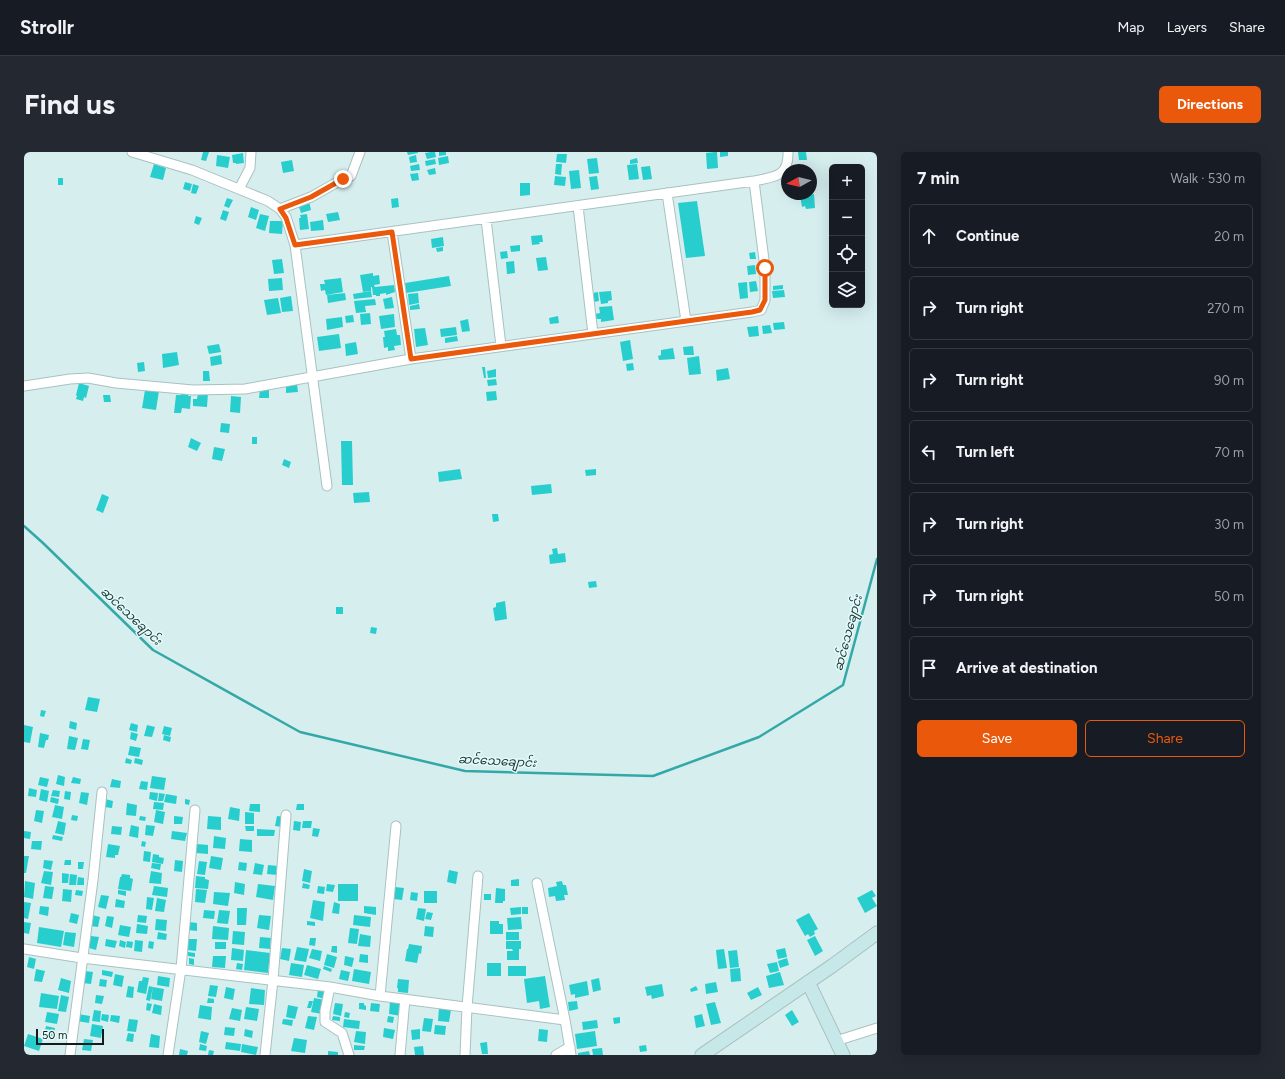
<!DOCTYPE html>
<meta charset="utf-8">
<style>
:root{--surface:#171b24;--page:#242831;--text:#f1f3f6;--muted:#9ea1a6;--line:#363941;--accent:#ea580c}
body{margin:0;font-family:Figtree,"Noto Sans Myanmar",sans-serif;background:var(--page);color:var(--text)}
.controls{position:absolute;right:12px;top:12px;display:grid;overflow:hidden;border-radius:6px;box-shadow:0 4px 16px #0002}
.controls button{width:36px;height:36px;display:grid;place-items:center;padding:0;border:0;border-bottom:1px solid var(--line);background:var(--surface);color:var(--text);font:20px sans-serif}
.compass{position:absolute;left:757px;top:12px;width:36px;height:36px;border-radius:50%;background:var(--surface);box-shadow:0 4px 16px #0002;rotate:262deg}
.scale{position:absolute;left:12px;bottom:10px;width:68px;box-sizing:border-box;padding-left:4px;border:2px solid #131c1b;border-top:0;font-size:11px;line-height:14px;white-space:nowrap;color:#131c1b;-webkit-text-stroke:3px #e3fcfb;paint-order:stroke}
.stop{position:absolute;width:12px;height:12px;margin:-9px;border:3px solid #ea580c;border-radius:50%;background:#fff}
.stop.end{background:#ea580c;border-color:#fff;box-shadow:0 1px 4px #0008}
.list{margin:0;padding:0;list-style:none}
h2{display:flex;justify-content:space-between;align-items:center;height:52px;margin:0;padding:0 16px;font-size:17px}
h2 small{font-size:13px;font-weight:400;color:var(--muted)}
.list li{display:grid;grid-template-columns:26px 1fr auto;gap:12px;align-items:center;box-sizing:border-box;height:64px;margin:0 8px 8px;padding:0 8px;border:1px solid var(--line);border-radius:6px}
.list b{display:block;font-size:15px;white-space:nowrap}
.list em{font-size:13px;font-style:normal;color:var(--muted)}
.actions{display:flex;gap:8px;padding:12px 16px}
.actions a{flex:1;padding:9px 0;border:1px solid var(--accent);border-radius:6px;text-align:center;font-size:14px;color:var(--accent)}
.actions .main{background:var(--accent);color:#fff}
.icon{flex:none;width:22px;height:22px;fill:none;stroke:currentColor;stroke-width:2;stroke-linecap:round;stroke-linejoin:round}
.map{position:relative;flex:none;width:853px;height:903px;overflow:hidden;border-radius:6px}
header{display:flex;align-items:center;gap:24px;box-sizing:border-box;height:56px;padding:0 20px;background:var(--surface);border-bottom:1px solid var(--line)}
header strong{font-size:19px}
nav{display:flex;gap:22px;margin-inline-start:auto;font-size:14px}
.intro{display:flex;align-items:center;justify-content:space-between;box-sizing:border-box;height:96px;padding:0 24px}
h1{margin:0;font-size:28px}
.button{padding:10px 18px;border-radius:6px;background:var(--accent);color:#fff;font-size:14px;font-weight:700}
main{display:flex;gap:24px;padding:0 24px}
aside{flex:1;background:var(--surface);border-radius:6px;box-shadow:0 4px 16px #0002}
.map>svg:first-child{display:block}
.lines{fill:none;stroke-linecap:round;stroke-linejoin:round}
.stream{stroke:#33a8a7;stroke-width:2.5}
.building{fill:#28cecd}
.street-casing{stroke:#a9c1c0;stroke-width:11}
.secondary-casing{stroke:#a9c1c0;stroke-width:15}
.street{stroke:#fff;stroke-width:9}
.secondary{stroke:#c7e8e8;stroke-width:13}
.route{stroke:#ea580c;stroke-width:5}
.labels{text-anchor:middle;stroke-width:3;stroke-linejoin:round;paint-order:stroke}
.water-label{font-size:12px;font-style:italic;fill:#1a3333;stroke:#e3fcfb}
</style>
<header>
<strong>Strollr</strong>
<nav><a>Map</a><a>Layers</a><a>Share</a></nav>
</header>
<div class="intro"><h1>Find us</h1><a class="button">Directions</a></div>
<main>
<div class="map">
<svg width="853" height="903" viewBox="0 0 853 903">
<rect width="100%" height="100%" fill="#d6eeee"/>
<g class="lines">
<path class="stream" d="M0,374l19,17 110,107 147,82 165,39 188,5 106,-39 84,-52 34,-126"/>
</g>
<path class="building" d="M179,0h6l-3,9 -5,-1z
M383,0h11v1l-10,2z
M407,0h4l1,5 -9,2 -2,-6z
M415,0h7v3l-7,1z
M691,0h2l1,16 -11,1 -1,-16z
M696,0h8v4l-8,1z
M774,0h8l1,8h-8z
M219,1l1,10 -8,1v-1h-3l-1,-8z
M533,2h10l-1,9 -10,-1z
M193,3l13,2 -2,11 -12,-2z
M392,3l1,7 -7,1 -1,-6z
M424,4l1,7 -10,2 -1,-7z
M573,6l2,15 -10,1 -2,-15z
M613,6l1,5 -8,1v-4z
M411,7l1,5 -10,2 -1,-5z
M268,8l2,11 -11,2 -2,-11z
M130,12l12,4 -3,12 -13,-3z
M395,12l1,6 -9,1 -1,-5z
M532,12h6l-1,11 -6,-1z
M613,12l2,15 -10,1 -2,-15z
M626,14l2,13 -9,1 -2,-13z
M411,16l1,6 -7,1 -2,-5z
M555,18l2,18 -10,1 -2,-18z
M394,21l1,7 -7,1 -2,-7z
M531,24l11,1 -1,9 -11,-1z
M573,24l2,13 -8,1 -2,-13z
M34,26h5v7h-5z
M161,30l7,2 -2,7 -7,-2z
M496,31h10v12l-10,1z
M169,32l6,2 -3,8 -5,-1z
M790,42l1,14 -9,1 -1,-3 -3,1 -2,-11z
M203,46l6,2 -4,8 -5,-2z
M374,46l1,9 -7,1 -1,-9z
M285,49l2,9 -10,3 -3,-9z
M673,49l8,55 -19,2 -8,-55z
M227,55l8,3 -3,10 -8,-3z
M199,58l6,2 -3,9 -6,-2z
M314,60l2,8 -12,2 -2,-8z
M236,62l9,2 -4,15 -9,-3z
M283,62l2,15 -9,1 -1,-12h2l-1,-3z
M172,64l6,2 -3,7 -5,-2z
M299,68l1,10 -13,1 -1,-9z
M246,69h13l-1,13 -13,-1z
M518,83l1,7h-4l1,2 -8,1 -1,-9z
M419,85l1,9 -12,2 -1,-9z
M496,93v6l-9,1 -1,-6z
M419,95v4l-6,1 -1,-4z
M483,99l1,7 -7,1 -1,-7z
M731,100l1,7h-6l-1,-6z
M522,105l2,13 -10,1 -2,-13z
M258,107l2,14 -10,1 -2,-14z
M490,109l1,12 -8,1 -1,-12z
M731,113l1,9 -8,1 -1,-9z
M349,121v3l6,-1 1,9 -6,1 1,2 19,-2 1,7 -9,3v-2l-6,1v2h-4v-1h-3l-1,-8h-1v4l-8,1 -3,-17z
M425,124l2,10 -45,7 -1,-10z
M258,126l1,12 -14,1 -1,-12z
M317,126l2,14 -17,3 -1,-5 -4,1 -1,-7h5l-1,-4z
M732,129l2,10 -8,1 -1,-10z
M723,130l1,16 -8,1 -2,-16z
M759,133v4l-10,1v-4z
M760,138l1,7 -12,1 -1,-7z
M347,139l1,6 -18,2 -1,-5z
M587,139l1,9 -4,1v2l-7,1 -2,-12z
M574,140l1,9 -5,1 -1,-9z
M321,141l1,7 -18,3 -1,-8z
M394,141l1,10 -10,2 -1,-11z
M267,144l2,15 -11,1 -2,-14z
M368,145l2,11 -9,1 -2,-10z
M254,146l3,15 -14,2 -3,-15z
M351,147l1,6 -11,1 1,6 -10,1 -2,-12z
M395,152l1,5 -10,1v-4z
M588,154l2,14 -13,2v-3h-5l-1,-5 5,-1 -1,-6z
M346,161l1,11 -10,1 -1,-11z
M370,162l1,13 -14,2 -2,-13z
M329,163l1,7 -8,1 -1,-7z
M534,164l1,7 -9,1 -1,-6z
M318,165l1,10 -16,3 -1,-11z
M444,167l2,12 -8,1 -2,-11z
M760,170l1,7 -11,1 -1,-7z
M746,173l2,8 -9,1 -1,-8z
M734,174l1,10 -10,1 -2,-10z
M432,175l1,8 -16,2 -1,-8z
M401,176l3,17 -12,2 -2,-18z
M372,177l1,6h3l1,10 -7,1 1,4 -7,1v-4l-4,1 -1,-11h2l-1,-6z
M315,182l2,14 -22,3 -2,-14z
M433,184l1,5 -13,2v-5z
M606,188l3,19 -10,2 -3,-19z
M332,190l2,12 -12,2 -1,-12z
M195,192l2,8 -12,2 -2,-8z
M669,194l1,9h-10l-1,-8z
M649,196l2,11 -16,1 -1,-4 3,-1v-5z
M153,200l2,13 -16,3 -1,-14z
M197,203l1,9 -11,2 -1,-9z
M675,204l2,18 -12,1 -2,-17z
M120,210l1,9 -7,1 -1,-9z
M609,211l1,7 -7,1 -1,-7z
M458,215h3l1,11h-2z
M704,216l2,11 -13,2 -1,-11z
M472,217v8l-8,1 -1,-7z
M179,219h6l1,10h-7z
M472,227l1,6 -9,1 -1,-6z
M55,231l10,3 -3,12 -2,-1 -1,4 -7,-2 1,-3 -1,-1z
M273,232l1,8 -12,1v-8z
M236,237l9,1v8h-10z
M121,238l14,1 -3,19 -14,-2z
M157,239l8,1 -1,4h3l-1,13 -8,-1 -1,5h-7l2,-18h5z
M472,239l1,9 -10,1 -1,-9z
M174,241h10l-1,14 -14,-1v-7h4z
M79,243h7l1,7h-7z
M207,244l10,1 -1,16 -10,-1z
M197,271l9,1 -1,9 -9,-1z
M228,285h5v7h-5z
M167,286l10,5 -4,8 -9,-4z
M317,289h11l1,44h-11z
M190,295l11,2 -3,12 -10,-2z
M260,307l7,3 -2,6 -7,-3z
M436,317l2,10 -23,3 -1,-10z
M572,317v6l-10,1 -1,-6z
M527,332l1,9 -20,2 -1,-9z
M345,340l1,10 -16,1 -1,-10z
M78,342l7,3 -6,16 -7,-3z
M468,362h6l1,7 -6,1z
M533,396l1,6 7,-1 1,9 -16,2 -1,-9 4,-1 -1,-5z
M572,429l1,6 -8,1 -1,-6z
M481,449l2,18 -12,2 -2,-13 3,-1v-4z
M312,455h7v7h-7z
M347,475l6,1 -1,6 -6,-1z
M64,545l12,2 -3,13 -12,-2z
M17,558l5,1 -2,6 -4,-1z
M46,569l7,2 -1,7 -7,-2z
M107,571l7,2 -1,7 -8,-2z
M0,573l9,2 -3,16 -6,-1z
M123,573l8,2 -3,10 -8,-1z
M140,574l8,2 -2,8 -8,-2z
M107,580l7,2 -2,7 -6,-2z
M16,581l9,2 -1,5h-2l-2,8 -6,-1z
M140,583l7,2 -1,5 -7,-2z
M45,584l9,2 -3,12 -8,-1z
M59,587l7,1 -2,10 -7,-1z
M106,594l11,2 -2,9 -11,-2z
M102,606l6,2 -1,4 -6,-1z
M111,606l8,2 -1,5 -8,-2z
M34,623l7,2 -1,9 -8,-2z
M128,624l14,2 -2,12 -14,-2z
M16,625l9,2 -2,8 -9,-2z
M49,625l8,2 -1,5 -9,-1z
M88,627l9,2 -1,7 -10,-1z
M117,629l7,1 -1,8 -8,-1z
M5,636l8,2 -1,7 -8,-1z
M17,637l8,2 -2,11 -8,-2z
M29,638l7,1 -1,6 -8,-1z
M41,639l6,1 -1,8 -6,-1z
M57,640l8,1 -2,12 -8,-2z
M126,640l8,1 -1,8 -8,-2z
M135,641l6,1 -2,7h-5z
M142,642l11,2 -1,8 -12,-2z
M27,645l8,2 -1,5 -8,-2z
M81,647l8,2 -1,7 -8,-1z
M161,647l5,1 -1,5 -4,-1z
M130,650l10,1 -1,7 -10,-1z
M103,651l10,2 -1,11 -10,-1z
M226,652h10v8l-11,-1z
M273,652h7v6h-8z
M31,653l9,2 -2,12 -10,-2z
M206,655l10,2 -1,12 -11,-2z
M12,658l8,1 -2,12 -8,-2z
M132,658l9,2 -2,12 -9,-2z
M221,660l9,1v11h-9z
M48,663l6,1 -1,5 -6,-1z
M116,664l6,1 -1,4 -6,-1z
M150,664l9,1 -1,7h-8z
M184,664l13,1v13l-14,-1z
M253,664l7,1 -1,10 -8,-1z
M34,669l8,2 -2,12 -9,-2z
M270,669l7,1 -1,9 -7,-1z
M279,669h9l-1,7h-9z
M107,673l8,2 -1,11 -9,-2z
M122,673l9,1 -2,10 -8,-1z
M88,674l10,1 -1,8 -10,-1z
M221,674h9v5h-8z
M289,676l7,1 -2,8 -6,-1z
M233,677l18,1 -1,6h-17z
M0,679l7,1 -1,7 -6,-1z
M148,679l15,2 -2,8 -14,-2z
M29,683l10,2 -1,4 -10,-2z
M190,684l12,2 -1,11 -12,-1z
M216,687l12,1v12l-13,-1z
M8,689h10l-1,9 -10,-1z
M118,689l4,1 -1,5 -4,-1z
M84,692l12,2 -2,9h-3v3l-9,-1z
M173,692l11,1v9l-12,-1z
M120,699l7,1 -1,10 -7,-1z
M129,702l6,1v2l5,1 -1,6 -11,-2z
M0,704h5l-3,17h-2z
M187,704l12,2 -2,12 -12,-2z
M20,708l9,1 -2,9 -8,-2z
M41,708h6v5h-7z
M151,708l8,1 -1,11 -8,-1z
M175,709l8,1 -2,13 -8,-1z
M54,710h6l-1,7h-5z
M215,710l8,1 -1,8 -8,-1z
M128,711l9,1 -1,6 -9,-2z
M231,711l9,2 -2,10 -9,-1z
M244,713l10,1 -1,9 -10,-1z
M280,717l8,2 -2,12 -8,-2z
M425,718l9,2 -2,12 -9,-2z
M20,719l9,1 -2,13 -10,-2z
M127,719l11,2 -1,11 -12,-1z
M38,721l7,1 -1,9h-6z
M46,722l7,1 -1,10h-7z
M98,722l8,1v3l3,1 -2,12 -13,-2 2,-12h1z
M172,724l9,1v2l4,1 -1,9 -13,-1z
M54,725l6,1v7h-7z
M495,727v7h-8v-6z
M1,729l10,2 -2,16 -9,-2z
M538,729l1,4h3l2,10h-4l1,5 -9,1 -1,-5 -6,1 -1,-9 9,-2 -1,-4z
M211,730l10,2 -1,11 -10,-2z
M279,731l7,2 -1,4 -7,-1z
M234,732l17,2 -2,14 -17,-3z
M303,732l8,1 -2,7 -7,-1z
M314,732h20v17h-20z
M21,734l9,1 -2,12 -9,-1z
M130,734l14,2 -1,9 -15,-2z
M294,734l7,1 -1,7 -7,-1z
M371,735l9,1 -2,12 -8,-1z
M472,736l9,1v12h-2v2h-8z
M39,737l9,1 -1,12 -9,-1z
M172,737l11,1 -2,13 -10,-1z
M52,738l7,1 -1,5 -7,-1z
M94,738l8,1v5l-8,-2z
M848,738l4,6 -4,2 5,8 -12,7 -8,-15z
M400,739h13v12h-13z
M190,740l16,1 -2,13 -15,-2z
M387,740l7,1 -1,8 -7,-1z
M460,742h7v6h-7z
M77,743l8,1 -3,13 -8,-2z
M123,745l7,1 -2,12 -6,-1z
M133,746l9,2 -2,12 -9,-1z
M92,747l9,2 -1,7 -9,-1z
M289,748l12,2 -2,19 -13,-3z
M0,750l7,1 -3,16 -4,-1z
M310,750l6,2 -1,10 -7,-1z
M16,754l9,1 -1,9 -9,-2z
M340,754l12,1v8l-12,-2z
M497,755v7l-10,1 -1,-7z
M498,755h6v7h-6z
M213,756h10l-1,17h-9z
M394,756l8,1 -2,12 -8,-2z
M180,758l11,1 -1,8 -11,-1z
M195,758l11,1 -2,13 -11,-1z
M403,760l6,1 -2,7 -6,-1z
M47,761l8,2 -2,9 -8,-2z
M785,761l9,16 -4,2 1,3 -5,3 -2,-3 -3,2 -9,-16z
M68,763l8,2 -2,10 -8,-1z
M114,763l9,1 -1,7 -9,-1z
M235,763l12,1 -2,14 -12,-2z
M330,763l17,2 -1,10 -17,-2z
M83,764l7,1 -2,11 -7,-2z
M497,765l1,12 -14,1 -1,-12z
M132,767l11,1 -1,11 -11,-1z
M283,769l8,1v4l-8,-1z
M466,769h9v3h4v10h-13z
M0,770l7,1 -2,11 -5,-1z
M165,770l8,1v8l-9,-1z
M113,772l11,2 -1,8 -11,-1z
M96,773l11,2 -2,10 -11,-2z
M189,774l16,2 -1,12 -16,-1z
M401,774l9,1 -1,10 -9,-1z
M15,775l25,4 -3,16 -24,-4z
M326,776l9,1 -2,15 -9,-1z
M209,779l12,1 -1,13 -12,-1z
M41,780l11,1 -2,14 -11,-2z
M134,780l9,2 -1,6 -9,-1z
M482,780h13v8h-13z
M336,782l11,2 -1,11 -12,-1z
M67,784l8,1 -3,13 -7,-2z
M791,784l8,15 -8,5 -8,-16z
M236,785l11,1 -1,11 -11,-1z
M286,786h6l-1,8 -6,-1z
M82,787l11,2 -2,7 -10,-2z
M164,787h9l-1,12 -9,-1z
M96,788l6,2 -1,6 -6,-2z
M111,788l8,1 -1,11 -8,-1z
M103,789l6,1 -1,6 -6,-1z
M125,789l5,1 -1,7 -5,-1z
M482,789h15v8h-2v11h-12v-9h6l-1,-2h-6z
M191,790h11v7h-11z
M385,792l13,2 -1,8 -2,-1 -2,10 -12,-2 2,-12h1z
M308,794h5v7l-6,-1z
M273,795l12,2 -3,13 -12,-2z
M208,796l12,2 -1,11 -12,-1z
M258,796l9,1 -2,12 -9,-2z
M761,796l2,9 -9,2 -2,-9z
M288,797l10,2 -2,10 -11,-3z
M700,797l3,19 -9,1 -2,-19z
M222,798l24,3 -2,20 -24,-3z
M713,798l2,17 -9,1 -2,-17z
M164,800l7,1v4l-7,-1z
M303,802l10,3 -3,11 -10,-3z
M336,802l8,1v8l-9,-1z
M189,804h13l-1,12 -13,-1z
M321,804l9,2 -2,9 -8,-2z
M5,805l7,2 -2,10 -7,-2z
M165,806l5,1v6l-5,-1z
M763,806l2,7 -9,3 -2,-7z
M753,810l2,9 -9,2 -3,-9z
M213,811l6,1 -1,6 -6,-1z
M267,811l13,2 -2,12 -13,-2z
M463,811h14v13h-14z
M283,813l14,4 -3,10 -14,-4z
M300,814l8,3 -1,3 -8,-3z
M484,814h18v10h-18z
M716,816l1,13 -10,1 -1,-13z
M12,817l9,2 -3,11 -8,-1z
M330,817l17,3 -2,12 -17,-3z
M78,818l11,2 -1,5 -10,-2z
M317,818l9,2 -2,9 -9,-2z
M61,819l8,1 -2,12 -8,-1z
M756,820l4,13 -15,3 -3,-12z
M91,822l9,2 -2,11 -9,-2z
M134,824l12,2 -1,9 -12,-2z
M521,824l5,31 -10,2 -1,-8 -12,2 -3,-24z
M119,825l6,1 -3,16 -9,-2 2,-11h3z
M37,826l10,3 -2,12 -11,-3z
M575,826l2,12 -8,2 -2,-12z
M76,827l7,1 -1,7 -7,-1z
M374,827l11,1 -1,13 -10,-1v-4h-1z
M563,829l2,14 -14,3v-4l-4,1 -2,-10z
M692,830l2,10 -12,2 -1,-10z
M638,832l2,12 -12,3 -1,-4 -4,1 -2,-9z
M186,833l8,1 -2,11 -8,-1z
M104,834l6,1 -1,11 -7,-1z
M125,834l4,1 -3,14 -4,-1z
M672,834l2,4 -7,2 -1,-3z
M129,835l11,2 -2,12 -11,-2z
M202,835l9,2 -2,11 -9,-2z
M734,835l4,8 -11,5 -4,-7z
M227,836l14,2 -1,15 -15,-1z
M294,837l9,1 -2,9 -8,-2z
M17,841l18,3 -2,13 -18,-2z
M37,843l8,2 -3,15 -8,-1z
M72,843l8,1 -2,8 -7,-1z
M184,846l6,1v4h-7z
M290,846l11,2 -3,14 -11,-2z
M285,849h4l-2,7h-4z
M366,849l13,1 -2,14 -12,-2z
M553,849l1,8 -9,2 -1,-9z
M691,850l6,21 -10,2 -5,-21z
M123,851l5,1 -2,7 -4,-1z
M311,851l8,1 -2,12 -8,-2z
M335,851h5v2l2,1v4l-7,-1z
M347,851l9,1 -1,8 -9,-1z
M130,852l8,2 -1,9 -9,-2z
M176,853l12,2 -1,13 -13,-2z
M264,853l10,2 -3,12 -9,-2z
M222,855l13,2 -2,12 -13,-2z
M208,856l10,2 -2,11 -11,-2z
M415,856l12,2 -2,12 -11,-1z
M70,858l7,1 -1,11 -8,-1z
M768,858l7,12 -7,4 -7,-11z
M23,860l12,2 -2,10 -12,-2z
M321,860l5,1 -1,5 -5,-1z
M54,862l12,2 -1,7 -12,-2z
M78,862l7,1 -1,7 -7,-2z
M678,862l3,12 -9,2 -2,-12z
M87,863l9,1 -1,7 -9,-2z
M284,864l9,1 -3,13 -9,-2z
M309,864l7,1v4l-8,-1z
M364,864l6,1 -1,6 -6,-1z
M596,865v6l-6,1 -1,-6z
M400,866l9,1 -2,13 -9,-1z
M105,867l9,1 -2,12 -9,-1z
M259,867l10,1 -1,6 -10,-2z
M320,867l16,2 -1,8 -16,-2z
M573,868l1,8 -15,2 -1,-8z
M68,872l11,2 -2,12 -11,-2z
M411,873l11,1 -1,9 -11,-1z
M22,874l9,2 -2,9 -9,-2z
M201,875l10,1 -1,8 -10,-1z
M360,876l11,2 -2,9 -10,-2z
M221,877l8,2 -1,7 -8,-2z
M396,877v10l-8,1 -1,-10z
M515,877l9,1 -1,12 -9,-1z
M177,879l8,2 -3,11 -7,-2z
M332,879l10,1 -1,12 -11,-2z
M571,879l2,15 -20,3 -2,-15z
M104,881l6,1 -1,8 -7,-1z
M4,882l15,5 -4,12 -15,-5z
M127,882l9,2 -1,12 -10,-1z
M270,886l13,2 -2,13 -14,-2z
M60,887l9,1 -2,11 -9,-1z
M202,890l15,2 -1,7 -15,-2z
M463,890l1,12h-6l-2,-11z
M176,892l7,2 -1,5 -7,-1z
M218,892l16,3 -2,8 -15,-3z
M330,893l11,1 -1,4h-10z
M622,893l1,6 -7,1 -1,-6z
M399,894l1,9h-9l-1,-8z
M578,896l1,7h-10l-1,-6z
M156,897l8,2 -1,4h-8z
M185,898l5,1 -1,4h-5z
M304,899l10,1v3h-10z
M565,899l1,4h-12v-2z"/>
<g class="lines">
<g class="street-casing">
<path id="street" d="M108,0l60,18 76,31 12,8 6,8 9,28 32,241
M215,37l11,-21 1,-16
M643,41l19,128
M554,54l15,128
M256,57l31,-12 32,-18 8,-3 9,-24
M462,67l15,127
M368,80l19,127
M271,93l459,-64c20,-4 35,-4 34,-29
M0,234l46,-7 18,-1 28,5 77,7 52,-1 166,-30 341,-47 9,-2 4,-10v-32l-11,-87
M513,731l28,137 6,35
M0,797l58,9 248,29 50,9 185,24
M306,835l-5,24v11l17,11 7,22
M356,844l16,-170
M812,889l41,-13
M46,903l23,-175 9,-88
M144,903l13,-86 14,-159
M241,903l8,-75 13,-165
M376,903l5,-56
M441,903l2,-48 11,-131
M532,903l14,-8"/>
</g>
<g class="secondary-casing">
<path id="secondary" d="M784,830l35,73
M678,903l130,-89 45,-33"/>
</g>
<use href="#street" class="street"/>
<use href="#secondary" class="secondary"/>
</g>
<g class="lines">
<path class="route" d="M319,27l-32,18 -31,12 6,9 9,27 97,-13 19,127 341,-47 8,-2 5,-10v-32"/>
</g>
<g class="labels">
<g class="water-label">
<text transform="translate(107 464) rotate(43)" y="4">ဆင်သေချောင်း</text>
<text transform="translate(824 481) rotate(-75)" y="4">ဆင်သေချောင်း</text>
<text transform="translate(473 609) rotate(3)" y="4">ဆင်သေချောင်း</text>
</g>
</g>
</svg>
<div class="controls">
<button>+</button>
<button>−</button>
<button><svg class="icon" aria-label="locate" viewBox="0 0 24 24"><circle cx="12" cy="12" r="6"/><path d="M12 2v4M12 18v4M2 12h4M18 12h4"/></svg></button>
<button><svg class="icon" aria-label="layers" viewBox="0 0 24 24"><path d="M12 4l9 5-9 5-9-5zM3 14l9 5 9-5"/></svg></button>
</div>
<svg class="compass" viewBox="-18 -18 36 36"><path d="M0-13l5 13h-10z" fill="#e53935"/><path d="M0 13l5-13h-10z" fill="#9ea1a6"/></svg>
<div class="scale">50 m</div>
<div class="stop" style="left:741px;top:116px"></div>
<div class="stop end" style="left:319px;top:27px"></div>
</div>
<aside>
<h2>7 min<small>Walk · 530 m</small></h2>
<ul class="list">
<li><svg class="icon" aria-label="ahead" viewBox="0 0 24 24"><path d="M12 20V5M6 11l6-6 6 6"/></svg><div><b>Continue</b></div><em>20 m</em></li>
<li><svg class="icon" aria-label="right" viewBox="0 0 24 24"><path d="M7 20v-9h11M14 6l5 5-5 5"/></svg><div><b>Turn right</b></div><em>270 m</em></li>
<li><svg class="icon" aria-label="right" viewBox="0 0 24 24"><path d="M7 20v-9h11M14 6l5 5-5 5"/></svg><div><b>Turn right</b></div><em>90 m</em></li>
<li><svg class="icon" aria-label="left" viewBox="0 0 24 24"><path d="M17 20v-9H6M10 6l-5 5 5 5"/></svg><div><b>Turn left</b></div><em>70 m</em></li>
<li><svg class="icon" aria-label="right" viewBox="0 0 24 24"><path d="M7 20v-9h11M14 6l5 5-5 5"/></svg><div><b>Turn right</b></div><em>30 m</em></li>
<li><svg class="icon" aria-label="right" viewBox="0 0 24 24"><path d="M7 20v-9h11M14 6l5 5-5 5"/></svg><div><b>Turn right</b></div><em>50 m</em></li>
<li><svg class="icon" aria-label="arrive" viewBox="0 0 24 24"><path d="M6 21V4h12l-3 4 3 4H6"/></svg><div><b>Arrive at destination</b></div></li>
</ul>
<div class="actions"><a class="main">Save</a><a>Share</a></div>
</aside>
</main>
